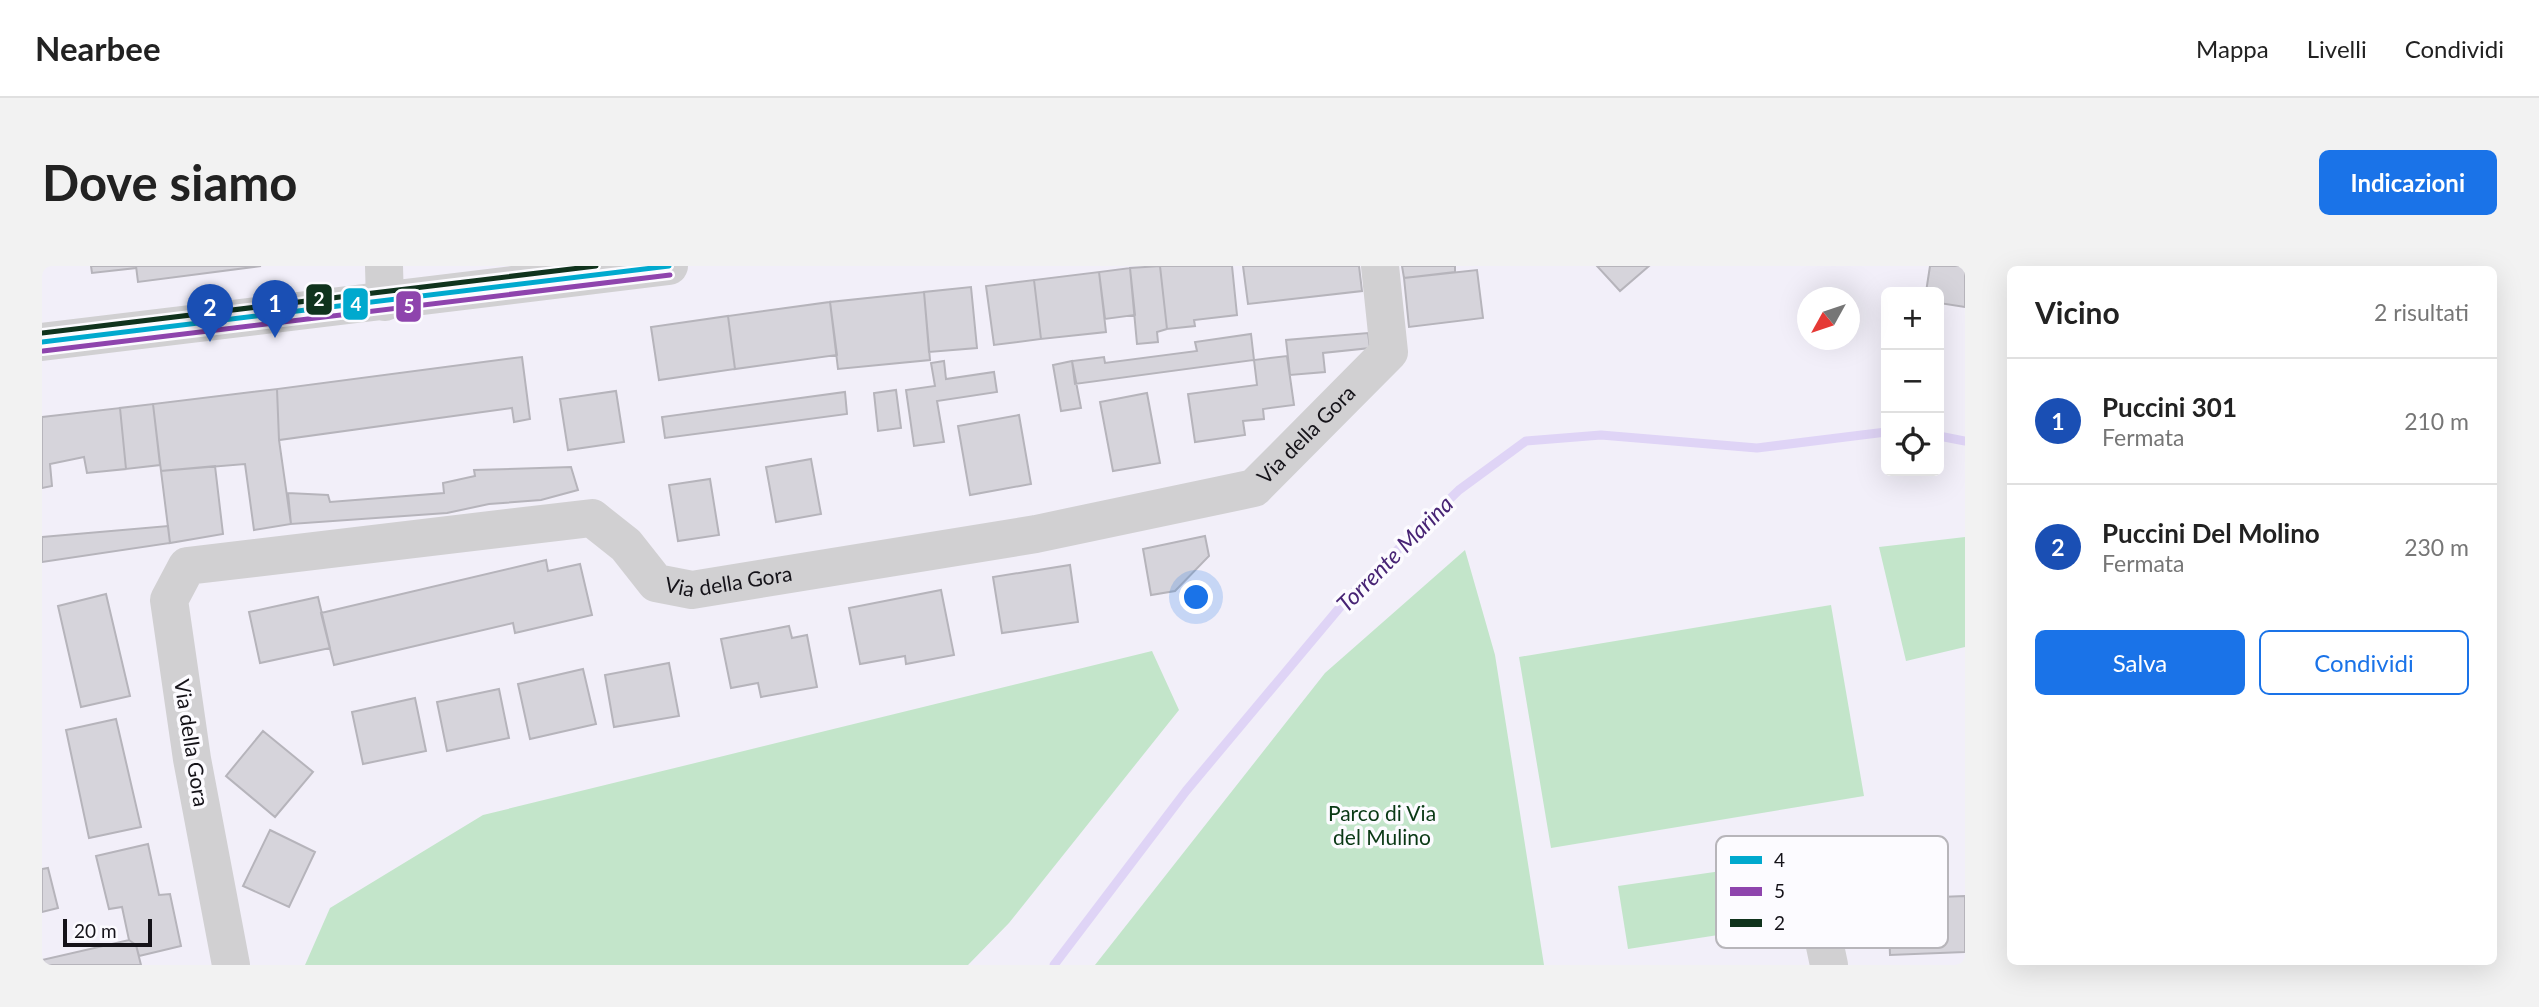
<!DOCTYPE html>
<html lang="it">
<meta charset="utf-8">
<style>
:root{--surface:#fff;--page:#f2f2f2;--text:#222;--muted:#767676;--line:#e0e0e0;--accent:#1a73e8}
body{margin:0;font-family:Lato,sans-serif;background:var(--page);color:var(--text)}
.controls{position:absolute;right:21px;top:21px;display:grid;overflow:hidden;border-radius:10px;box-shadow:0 7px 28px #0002}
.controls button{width:63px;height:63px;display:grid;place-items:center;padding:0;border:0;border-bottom:2px solid var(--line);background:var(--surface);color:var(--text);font:35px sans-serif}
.compass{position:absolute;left:1755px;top:21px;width:63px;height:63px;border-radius:50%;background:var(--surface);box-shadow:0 7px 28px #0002;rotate:230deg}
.scale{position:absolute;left:21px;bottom:18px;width:89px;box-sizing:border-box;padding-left:7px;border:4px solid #151319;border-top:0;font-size:19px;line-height:24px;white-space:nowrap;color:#151319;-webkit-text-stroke:5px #fcfbff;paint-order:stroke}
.you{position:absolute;left:1155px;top:332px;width:24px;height:24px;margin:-18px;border:5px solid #fff;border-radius:50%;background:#1a73e8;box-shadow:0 0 0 10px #1a73e833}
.badge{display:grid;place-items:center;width:46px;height:46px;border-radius:50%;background:var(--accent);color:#fff;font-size:23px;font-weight:700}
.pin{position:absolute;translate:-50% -58px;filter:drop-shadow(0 2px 4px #0008)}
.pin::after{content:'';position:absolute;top:37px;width:24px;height:21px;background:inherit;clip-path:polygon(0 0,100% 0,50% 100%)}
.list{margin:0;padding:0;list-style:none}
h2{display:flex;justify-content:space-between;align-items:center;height:91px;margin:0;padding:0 28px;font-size:30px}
h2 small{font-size:23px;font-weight:400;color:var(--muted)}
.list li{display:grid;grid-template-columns:46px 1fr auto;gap:21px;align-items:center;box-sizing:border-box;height:126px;padding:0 28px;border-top:2px solid var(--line)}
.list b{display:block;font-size:26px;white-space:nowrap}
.list p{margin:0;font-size:23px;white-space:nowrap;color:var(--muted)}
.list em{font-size:23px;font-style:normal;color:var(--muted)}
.actions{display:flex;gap:14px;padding:21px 28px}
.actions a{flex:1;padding:16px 0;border:2px solid var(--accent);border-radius:10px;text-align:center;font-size:24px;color:var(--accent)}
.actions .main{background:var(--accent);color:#fff}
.icon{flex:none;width:38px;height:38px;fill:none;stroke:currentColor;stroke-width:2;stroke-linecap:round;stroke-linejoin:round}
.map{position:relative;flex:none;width:1923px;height:699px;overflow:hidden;border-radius:10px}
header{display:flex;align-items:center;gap:42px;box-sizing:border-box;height:98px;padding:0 35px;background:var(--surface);border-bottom:2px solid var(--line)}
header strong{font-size:33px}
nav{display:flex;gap:38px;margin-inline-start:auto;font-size:24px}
.intro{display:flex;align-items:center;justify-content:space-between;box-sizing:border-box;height:168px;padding:0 42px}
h1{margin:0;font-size:49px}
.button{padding:18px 32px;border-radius:10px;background:var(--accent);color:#fff;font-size:24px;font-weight:700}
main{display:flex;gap:42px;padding:0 42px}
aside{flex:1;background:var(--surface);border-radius:10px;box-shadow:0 7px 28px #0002}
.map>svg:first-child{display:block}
.green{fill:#c3e5ca}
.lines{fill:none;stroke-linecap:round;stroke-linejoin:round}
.stream{stroke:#dfd4f6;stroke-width:9}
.building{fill:#d6d4db;stroke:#b6b4bb;stroke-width:2}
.minor{stroke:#d1d0d2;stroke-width:38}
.bus-1-casing{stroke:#fcfbff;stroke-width:10}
.bus-2-casing{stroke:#fcfbff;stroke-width:10}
.bus-3-casing{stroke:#fcfbff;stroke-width:10}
.bus-1{stroke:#00a9ce;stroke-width:5}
.bus-2{stroke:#8e44ad;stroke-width:5}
.bus-3{stroke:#10331d;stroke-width:5}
.labels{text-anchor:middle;stroke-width:7;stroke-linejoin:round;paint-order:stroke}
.street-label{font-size:21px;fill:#151319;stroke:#fcfbff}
.park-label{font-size:21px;fill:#093814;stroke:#fcfbff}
.water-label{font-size:23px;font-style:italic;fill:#472374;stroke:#fcfbff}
.key{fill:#fcfbff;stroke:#b7b5ba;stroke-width:2}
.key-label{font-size:19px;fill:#151319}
.line-badge{stroke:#fcfbff;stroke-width:2.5}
.badge-label{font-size:19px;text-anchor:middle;font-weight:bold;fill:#fff}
</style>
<header>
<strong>Nearbee</strong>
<nav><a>Mappa</a><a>Livelli</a><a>Condividi</a></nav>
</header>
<div class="intro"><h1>Dove siamo</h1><a class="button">Indicazioni</a></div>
<main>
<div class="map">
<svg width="1923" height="699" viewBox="0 0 1923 699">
<rect width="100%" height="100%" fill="#f2eff9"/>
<path class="green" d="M1923,271v110l-59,14 -27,-114z
M1423,284l30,105 49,310h-449l230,-292z
M1789,339l33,191 -313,52 -32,-191z
M1110,385l27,59 -170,213 -41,42h-663l25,-57 153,-93z
M1693,603l9,62 -116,18 -10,-63z"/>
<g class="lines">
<path class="stream" d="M1897,170l26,5
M1012,699l132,-174 160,-191 113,-110 67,-49 75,-6 156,13 129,-16"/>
</g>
<path class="building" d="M49,0h45v2l-44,5z
M94,0h125l-123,16z
M1118,0l7,63 -10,3 1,10 -21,2 -7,-76z
M1118,0h72l5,49 -43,5 1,6 -28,3z
M1201,0h116l3,25 -114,13z
M1360,0h53v6l-51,6z
M1555,0h52l-29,25z
M1888,0h35v41l-26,-4v-11h-13z
M1088,2l5,47 -30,4 -6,-47z
M1435,4l6,48 -74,9 -5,-49z
M1057,6l7,60 -65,7 -7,-59z
M992,14l7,59 -47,6 -8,-59z
M929,21l6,61 -48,4 -5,-60z
M882,26l6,68 -92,9 -8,-67z
M788,36l7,53 -102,14 -7,-53z
M686,50l7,53 -76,11 -8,-53z
M1326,67l2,15 -47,5 2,19 -35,3 -4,-35z
M1209,68l3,26 -179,24 -3,-23 32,-4 1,6 92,-12 -2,-9z
M1245,90l7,49 -31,4 1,10 -21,2 2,14 -50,7 -7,-48 69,-9 -3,-25z
M480,91l8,62 -16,3 -2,-14 -233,32 -2,-51z
M902,95l2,18 48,-7 3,20 -60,9 7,41 -30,4 -8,-56 29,-4 -4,-23z
M1030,95l9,47 -20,3 -8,-46z
M235,123l2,51 12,84 -37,6 -9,-66 -84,7 -8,-67z
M854,124l5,38 -23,3 -4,-38z
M574,125l8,51 -56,8 -8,-51z
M803,126l2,22 -182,24 -3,-21z
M1105,127l13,70 -47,8 -13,-69z
M111,138l7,61 -34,4 -6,-61z
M78,142l6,61 -39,4 -3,-16 -34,7 2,22 -10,2v-71z
M977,149l12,69 -61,11 -12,-69z
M769,193l10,55 -45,8 -10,-55z
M173,200l8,68 -53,9 -9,-72z
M529,201l7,23 -37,10 -52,4 -42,9 -156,11 -3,-31 40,2 2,7 114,-9 -1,-10 32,-7 -1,-6z
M668,213l9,56 -41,6 -9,-56z
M126,260l2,17 -128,19v-25z
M1163,270l4,20 -34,35 -24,4 -8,-46z
M504,294l2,11 32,-7 12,51 -77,18 -2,-10 -179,42 -13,-52z
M1028,299l8,57 -76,11 -9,-56z
M899,324l13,65 -48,9 -1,-8 -45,8 -11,-56z
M64,328l24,102 -49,11 -23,-101z
M276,331l12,51 -70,15 -11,-51z
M747,360l3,12 15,-3 10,52 -56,10 -3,-14 -27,5 -10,-49z
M627,397l10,53 -65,11 -9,-52z
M541,403l13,55 -66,15 -12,-55z
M457,423l10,49 -62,13 -10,-49z
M373,432l11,53 -63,13 -11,-52z
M74,453l25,108 -52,11 -23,-108z
M221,465l50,41 -38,45 -49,-41z
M228,564l45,22 -26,55 -46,-21z
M106,578l11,51 11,-1 11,52 -42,10 -3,-11 -7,-5 -7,-33 -13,2 -13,-53z
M6,602l10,40 -16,4v-43z
M1923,630v56l-75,3 -2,-56z
M87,674l7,5 5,20h-99v-5z"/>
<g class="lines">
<g class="minor">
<path d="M342,0l1,36"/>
<path d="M0,76l627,-76"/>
<path d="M1772,628l15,71"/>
<path id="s1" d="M189,699l-39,-206 -23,-159 18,-34 405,-48 34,27 30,38 36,7 344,-56 218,-46 135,-136 -9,-86"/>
</g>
<g class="bus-1-casing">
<path id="bus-1" d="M0,76l627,-76"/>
</g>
<g class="bus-2-casing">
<path id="bus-2" d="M1,85l627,-76"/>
</g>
<g class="bus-3-casing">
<path id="bus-3" d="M0,67l554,-67"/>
</g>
<use href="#bus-1" class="bus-1"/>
<use href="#bus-2" class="bus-2"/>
<use href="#bus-3" class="bus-3"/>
</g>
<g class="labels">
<g class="street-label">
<text dy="7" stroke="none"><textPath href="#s1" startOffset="1591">Via della Gora</textPath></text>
<text dy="7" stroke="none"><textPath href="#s1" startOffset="982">Via della Gora</textPath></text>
<text transform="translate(149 477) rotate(81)" y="7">Via della Gora</text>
</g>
<g class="park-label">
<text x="1340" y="555">Parco di Via<tspan x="1340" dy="24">del Mulino</tspan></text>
</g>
<g class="water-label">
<text transform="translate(1353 288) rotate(-45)" y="8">Torrente Marina</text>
</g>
</g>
<rect x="1674" y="570" width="232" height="112" rx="10" class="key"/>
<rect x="1688" y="590" width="32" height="8" fill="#00a9ce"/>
<rect x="1688" y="621" width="32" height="9" fill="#8e44ad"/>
<rect x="1688" y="653" width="32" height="8" fill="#10331d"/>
<g class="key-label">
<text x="1732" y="601">4</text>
<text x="1732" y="632">5</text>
<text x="1732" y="664">2</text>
</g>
<g class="line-badge">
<rect x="263" y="17" width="28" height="33" rx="7" fill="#10331d"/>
<rect x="300" y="21" width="27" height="34" rx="7" fill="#00a9ce"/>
<rect x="353" y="24" width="27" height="33" rx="7" fill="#8e44ad"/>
</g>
<g class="badge-label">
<text x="277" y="40">2</text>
<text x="314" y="45">4</text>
<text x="367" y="47">5</text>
</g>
</svg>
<div class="controls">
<button>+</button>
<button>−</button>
<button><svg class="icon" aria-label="locate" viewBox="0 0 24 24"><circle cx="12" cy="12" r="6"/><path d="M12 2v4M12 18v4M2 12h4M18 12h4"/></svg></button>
</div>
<svg class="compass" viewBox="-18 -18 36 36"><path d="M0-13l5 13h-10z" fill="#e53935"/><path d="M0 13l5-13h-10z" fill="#767676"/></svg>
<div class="scale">20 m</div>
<div class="you"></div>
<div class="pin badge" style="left:233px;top:72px;background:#1a4fb4">1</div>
<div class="pin badge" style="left:168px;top:76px;background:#1a4fb4">2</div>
</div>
<aside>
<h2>Vicino<small>2 risultati</small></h2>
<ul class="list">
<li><span class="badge" style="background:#1a4fb4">1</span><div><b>Puccini 301</b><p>Fermata</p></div><em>210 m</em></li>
<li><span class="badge" style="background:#1a4fb4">2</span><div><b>Puccini Del Molino</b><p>Fermata</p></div><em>230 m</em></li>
</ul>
<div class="actions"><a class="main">Salva</a><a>Condividi</a></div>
</aside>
</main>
